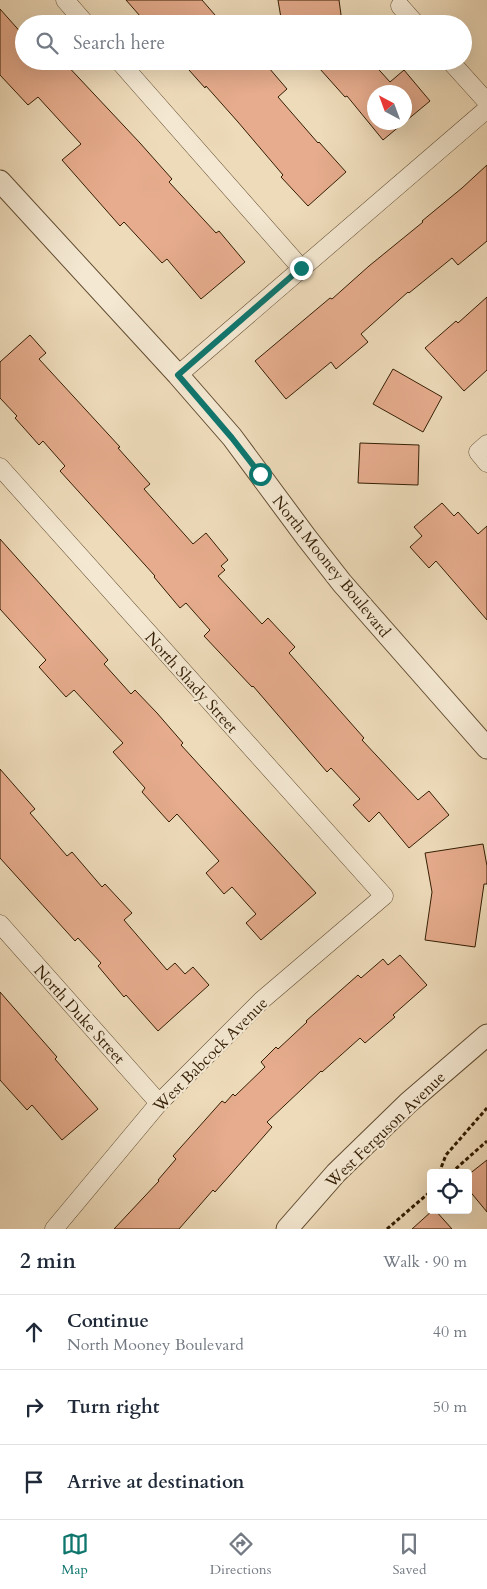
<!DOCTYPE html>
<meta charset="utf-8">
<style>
:root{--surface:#fff;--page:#f6f6f7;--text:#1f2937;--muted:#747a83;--line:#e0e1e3;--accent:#0f766e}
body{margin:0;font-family:Cardo,serif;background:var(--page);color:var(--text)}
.controls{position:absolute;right:15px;bottom:15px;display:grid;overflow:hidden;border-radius:5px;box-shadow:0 5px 20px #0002}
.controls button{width:45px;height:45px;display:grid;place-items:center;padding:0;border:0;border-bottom:1px solid var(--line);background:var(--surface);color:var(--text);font:25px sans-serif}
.compass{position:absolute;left:367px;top:85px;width:45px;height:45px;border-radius:50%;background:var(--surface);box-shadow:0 5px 20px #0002;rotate:319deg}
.stop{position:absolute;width:15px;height:15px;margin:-11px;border:4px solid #0f766e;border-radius:50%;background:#fff}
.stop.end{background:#0f766e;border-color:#fff;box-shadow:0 1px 5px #0008}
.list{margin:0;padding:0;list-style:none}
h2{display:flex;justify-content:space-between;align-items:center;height:65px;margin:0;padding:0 20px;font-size:21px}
h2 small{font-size:16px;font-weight:400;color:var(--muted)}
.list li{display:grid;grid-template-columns:32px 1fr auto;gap:15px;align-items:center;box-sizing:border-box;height:75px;padding:0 20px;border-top:1px solid var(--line)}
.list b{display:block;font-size:19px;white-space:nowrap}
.list p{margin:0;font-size:16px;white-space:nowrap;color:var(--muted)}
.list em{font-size:16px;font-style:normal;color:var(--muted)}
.icon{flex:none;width:28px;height:28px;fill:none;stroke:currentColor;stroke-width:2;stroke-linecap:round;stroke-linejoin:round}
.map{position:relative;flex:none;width:487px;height:1229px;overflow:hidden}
.search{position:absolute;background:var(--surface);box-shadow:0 5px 20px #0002;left:15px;right:15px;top:15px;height:55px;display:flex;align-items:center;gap:12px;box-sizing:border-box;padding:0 18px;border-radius:28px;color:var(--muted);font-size:19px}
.sheet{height:290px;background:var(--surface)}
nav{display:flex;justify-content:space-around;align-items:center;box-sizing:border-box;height:70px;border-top:1px solid var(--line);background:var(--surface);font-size:14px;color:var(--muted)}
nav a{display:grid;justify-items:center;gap:2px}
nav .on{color:var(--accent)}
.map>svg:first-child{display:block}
.building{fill:#e6ac8d;stroke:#341e04;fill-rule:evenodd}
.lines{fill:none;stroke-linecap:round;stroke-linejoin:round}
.minor-casing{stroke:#624d32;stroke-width:19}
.tertiary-casing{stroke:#624d32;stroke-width:23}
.path{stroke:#341e04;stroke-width:3;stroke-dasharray:4 2.5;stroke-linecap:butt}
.minor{stroke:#f4e8d2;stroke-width:18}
.tertiary{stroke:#f4e8d2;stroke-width:21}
.route{stroke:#0f766e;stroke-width:6}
.labels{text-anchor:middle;stroke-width:4.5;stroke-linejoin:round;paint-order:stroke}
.street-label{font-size:16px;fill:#341e04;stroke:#f4e8d2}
</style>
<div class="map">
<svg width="487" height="1229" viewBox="0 0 487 1229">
<rect width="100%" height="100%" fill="#eedbba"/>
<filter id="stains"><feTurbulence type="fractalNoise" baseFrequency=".004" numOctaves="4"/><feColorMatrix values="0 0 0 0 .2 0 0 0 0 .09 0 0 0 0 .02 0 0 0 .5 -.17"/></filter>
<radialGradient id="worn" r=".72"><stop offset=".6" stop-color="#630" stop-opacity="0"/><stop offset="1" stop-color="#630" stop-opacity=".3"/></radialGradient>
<path class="building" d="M126,0h76l13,15 -10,9h-58z
M278,0h61l3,22 -11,2h-49z
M0,9l24,27v25h39l77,82 32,36 -3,3 47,51 3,-2 26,31 -44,37 -34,-40 -5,4 -38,-41 -4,4 -58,-66 19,-16 -43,-47 -10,8 -28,-30z
M181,61h82l24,28 -9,8 40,46 1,-1 27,30 -38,34 -27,-29 2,-2 -45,-53 -32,-36 -1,2z
M329,61h42l19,21 14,-12 26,31 -47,39 -36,-44 -2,1 -25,-28zM374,92h30v30h-30z
M487,165v76l-29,24 -6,-7 -43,35 -1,-1 -47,42 7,8 -32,27 -5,-7 -45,37 -31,-38 75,-63 2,1 37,-33 54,-44 -1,-1 40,-33z
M487,297v73l-23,21 -39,-43 31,-27 2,2z
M30,335l16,18 -7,6 81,88 -2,1 32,36 -6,5 49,55 13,-11 22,27 -7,6 4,4 -7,6 44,48 6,-6 27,29 -6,6 75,85 -2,2 56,60 11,-9 20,24 -40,33 -30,-36 -10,10 -16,-17 7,-6 -29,-31 -4,4 -74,-86 -1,1 -48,-51 6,-6 -24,-27 -6,5 -26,-31 1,-1 -95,-105 5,-5 -22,-25 -4,4 -24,-27 2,-2 -17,-18v-36z
M393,369l49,28 -19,35 -50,-28z
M360,443l59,2 -1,40 -60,-2z
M442,503l12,13 4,-4 20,22 9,-8v94l-51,-59 -7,7 -19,-21 12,-11 -8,-9z
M0,539l108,121 -4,4 27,30 4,-4 22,23 26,30 -2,2 135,148 -55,47 -15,-17 10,-9 -24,-27 -8,7 -18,-21 13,-12 -42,-47 -8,8 -27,-30 3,-4 -32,-36 10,-9 -49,-53 -8,7 -27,-30 7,-7 -46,-51z
M0,769l35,40 -5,4 37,43 5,-4 30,35 3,-3 27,29 -8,7 43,50 8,-7 10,11 8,-7 16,18 -51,46 -32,-36 -2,2 -26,-31 3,-3 -23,-25 -3,3 -75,-83z
M483,844l4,22v18h-3l-9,63 -50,-7 7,-48 -7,-39z
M400,955l27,30 -34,30 2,2 -30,26 -5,-5 -38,34 -1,-1 -54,51 5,5 -57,65 -2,-2 -34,39h-65l45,-48 -1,-1 18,-21 -3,-3 49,-55 3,2 8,-9 2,2 30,-29 -4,-5 15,-15 2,2 29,-27 -1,-1 52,-46 3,3 22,-19 5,6z
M0,992l57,65 -2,2 43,50 -36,31 -30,-35 -5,5 -27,-30z
M487,1160v52l-19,-23v-14z
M433,1210h2l17,19h-40z"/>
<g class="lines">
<g class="minor-casing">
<path id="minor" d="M65,0l21,24
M400,6l16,18
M119,61l182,207
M450,61l37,41
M178,375l309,-266
M487,444l-9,8 9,11
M0,467l384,429 -122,104 -103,103 -105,126
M0,924l159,179"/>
</g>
<g class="tertiary-casing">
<path id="tertiary" d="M0,181l178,194 54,62 74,100 36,46 145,165
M287,1229l49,-56 72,-70 79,-68"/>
</g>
<path class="path" d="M439,1173l7,-18 41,-47
M451,1173l36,-32
M387,1229l44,-38"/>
<use href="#minor" class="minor"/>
<use href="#tertiary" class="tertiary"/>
</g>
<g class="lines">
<path class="route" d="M260,474l-28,-36 -54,-63 123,-107"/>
</g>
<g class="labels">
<g class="street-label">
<text transform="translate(332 566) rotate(51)" y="6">North Mooney Boulevard</text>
<text transform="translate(192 682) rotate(48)" y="6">North Shady Street</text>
<text transform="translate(80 1014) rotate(48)" y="6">North Duke Street</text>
<text transform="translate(210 1054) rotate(-45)" y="6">West Babcock Avenue</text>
<text transform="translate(385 1129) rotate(-44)" y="6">West Ferguson Avenue</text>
</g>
</g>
<rect width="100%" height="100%" filter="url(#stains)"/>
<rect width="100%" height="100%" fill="url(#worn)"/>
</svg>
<div class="controls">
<button><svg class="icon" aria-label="locate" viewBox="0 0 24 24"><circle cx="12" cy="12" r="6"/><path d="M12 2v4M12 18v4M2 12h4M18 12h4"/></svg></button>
</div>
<svg class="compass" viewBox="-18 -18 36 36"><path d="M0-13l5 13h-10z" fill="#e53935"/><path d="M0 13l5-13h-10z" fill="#747a83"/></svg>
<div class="stop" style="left:260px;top:474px"></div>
<div class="stop end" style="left:301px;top:268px"></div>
<div class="search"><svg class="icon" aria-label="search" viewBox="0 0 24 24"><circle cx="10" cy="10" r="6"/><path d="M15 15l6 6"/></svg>Search here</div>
</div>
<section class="sheet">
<h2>2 min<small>Walk · 90 m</small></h2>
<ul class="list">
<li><svg class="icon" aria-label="ahead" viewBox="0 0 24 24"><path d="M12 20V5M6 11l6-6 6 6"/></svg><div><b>Continue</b><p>North Mooney Boulevard</p></div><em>40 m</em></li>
<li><svg class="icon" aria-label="right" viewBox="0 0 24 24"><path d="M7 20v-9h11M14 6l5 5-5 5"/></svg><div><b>Turn right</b></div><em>50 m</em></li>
<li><svg class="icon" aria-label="arrive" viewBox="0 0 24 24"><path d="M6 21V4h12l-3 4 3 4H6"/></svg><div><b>Arrive at destination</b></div></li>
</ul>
</section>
<nav>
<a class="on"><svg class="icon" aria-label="map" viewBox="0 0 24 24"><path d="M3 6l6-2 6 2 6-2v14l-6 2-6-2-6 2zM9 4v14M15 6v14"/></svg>Map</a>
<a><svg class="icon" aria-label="directions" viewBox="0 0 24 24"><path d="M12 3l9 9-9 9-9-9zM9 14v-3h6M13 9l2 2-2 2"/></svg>Directions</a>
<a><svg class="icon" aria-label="saved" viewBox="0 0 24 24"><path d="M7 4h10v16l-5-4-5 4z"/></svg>Saved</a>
</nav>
